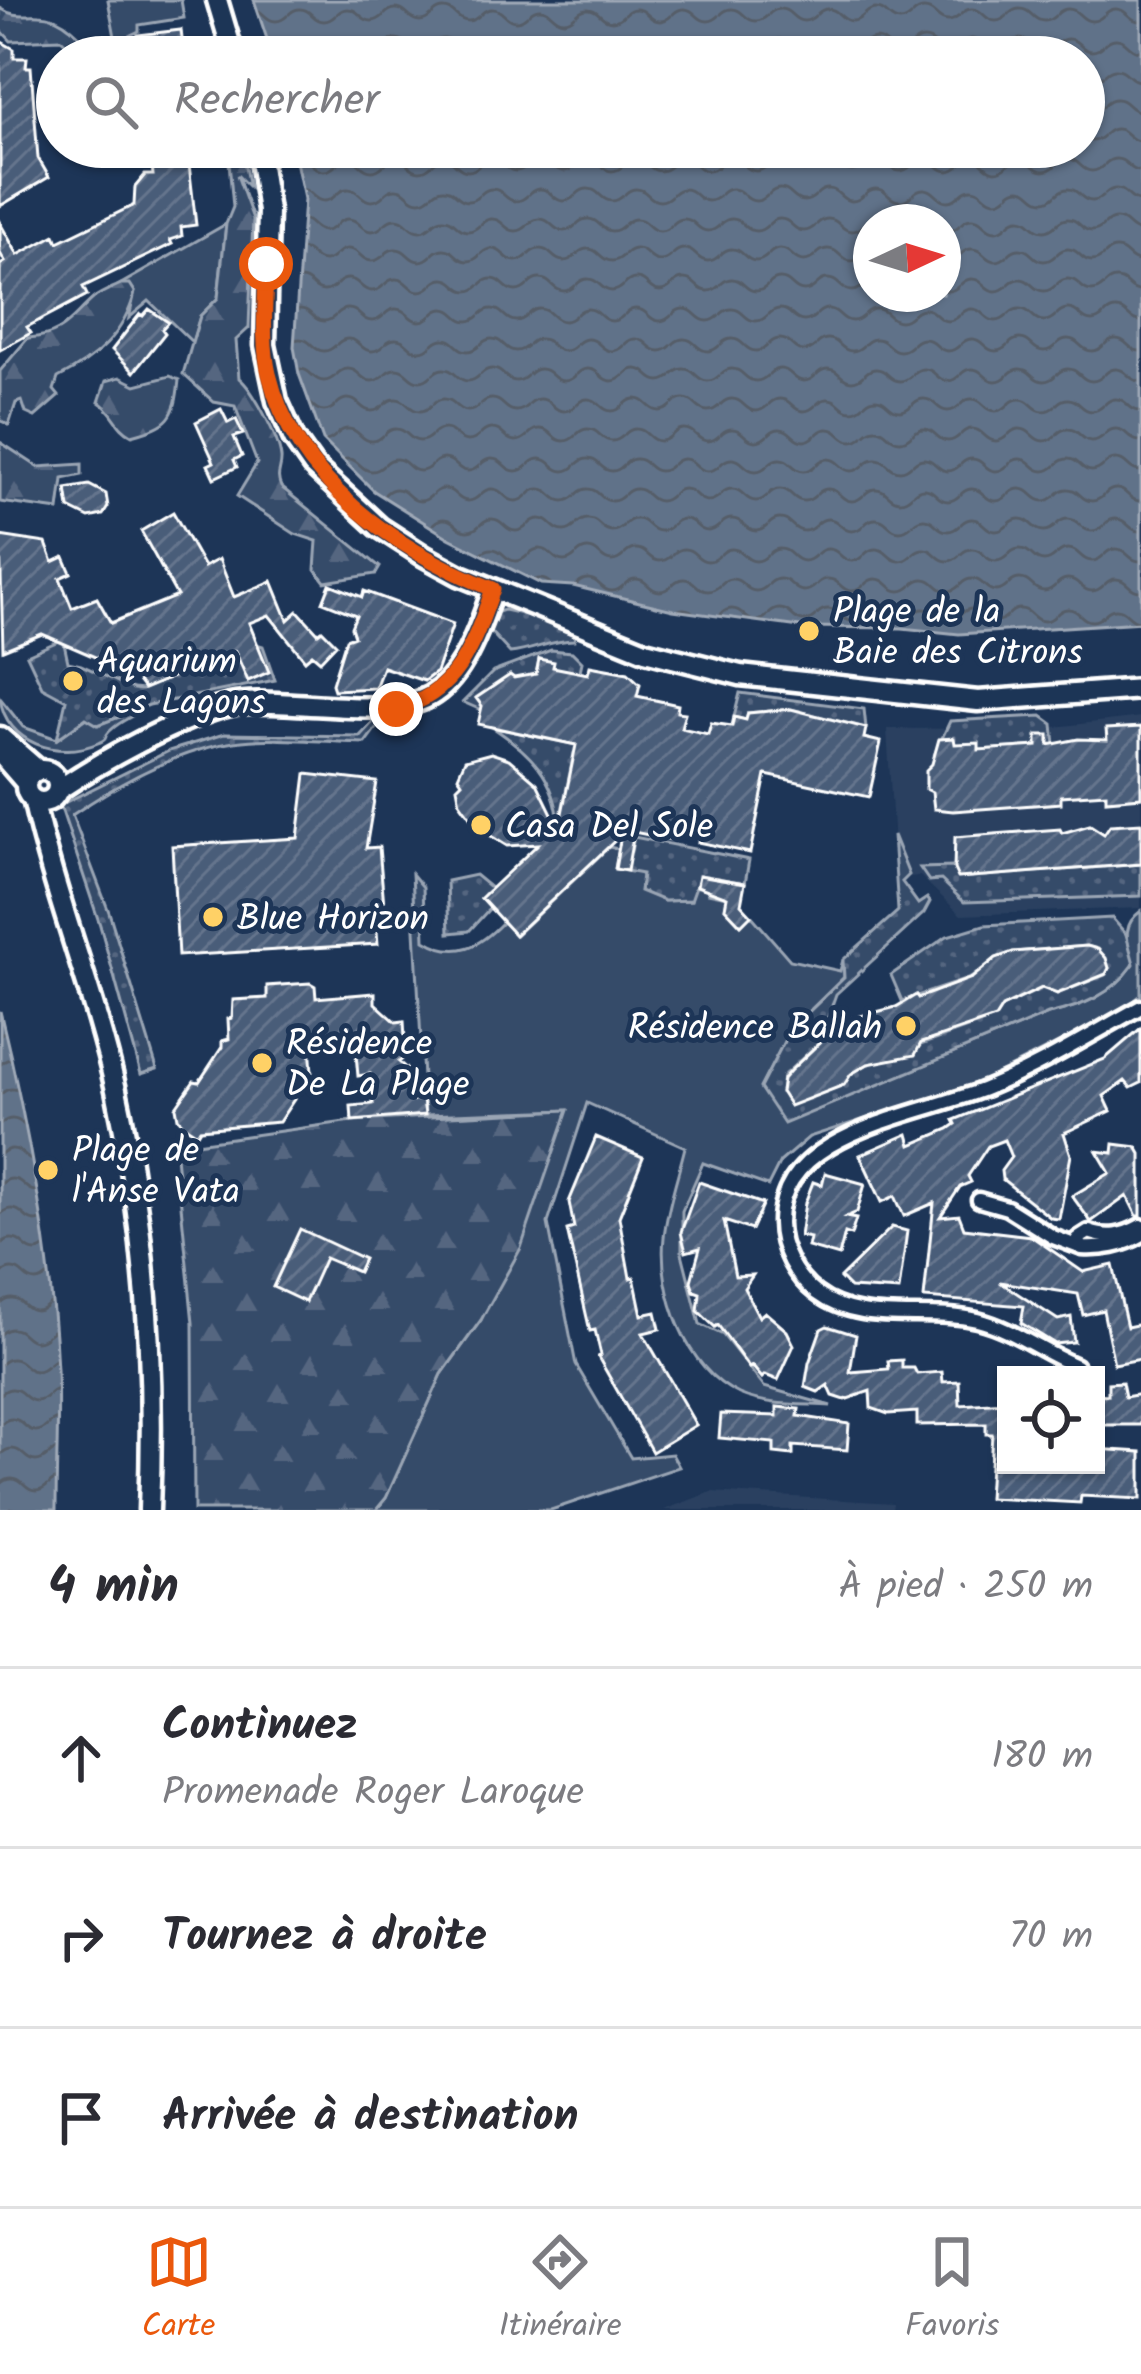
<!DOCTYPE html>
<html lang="fr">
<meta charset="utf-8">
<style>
:root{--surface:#fff;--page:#f2f2f3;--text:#2b2b33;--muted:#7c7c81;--line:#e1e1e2;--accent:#ea580c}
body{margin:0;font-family:Kalam,sans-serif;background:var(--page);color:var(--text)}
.controls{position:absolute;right:36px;bottom:36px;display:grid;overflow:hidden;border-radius:0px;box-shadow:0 3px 9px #0004}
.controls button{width:108px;height:108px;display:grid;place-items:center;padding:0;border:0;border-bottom:3px solid var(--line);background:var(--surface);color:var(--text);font:60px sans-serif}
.compass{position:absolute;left:853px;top:204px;width:108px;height:108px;border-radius:50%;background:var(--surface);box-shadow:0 3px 9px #0004;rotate:86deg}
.stop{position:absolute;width:36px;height:36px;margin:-27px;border:9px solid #ea580c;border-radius:50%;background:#fff}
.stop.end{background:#ea580c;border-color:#fff;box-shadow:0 3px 12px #0008}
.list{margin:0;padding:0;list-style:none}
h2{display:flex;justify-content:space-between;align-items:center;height:156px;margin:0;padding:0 48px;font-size:51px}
h2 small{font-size:39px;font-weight:400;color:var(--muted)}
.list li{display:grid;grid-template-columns:78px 1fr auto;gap:36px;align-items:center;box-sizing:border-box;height:180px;padding:0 48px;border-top:3px solid var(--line)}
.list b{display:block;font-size:45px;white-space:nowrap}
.list p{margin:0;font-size:39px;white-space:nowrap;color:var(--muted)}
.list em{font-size:39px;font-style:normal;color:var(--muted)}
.icon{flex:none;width:66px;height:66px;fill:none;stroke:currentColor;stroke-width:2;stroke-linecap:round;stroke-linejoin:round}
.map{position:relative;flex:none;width:1141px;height:1510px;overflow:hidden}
.search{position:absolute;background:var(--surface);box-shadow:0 3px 9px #0004;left:36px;right:36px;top:36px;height:132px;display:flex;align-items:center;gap:30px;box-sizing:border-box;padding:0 42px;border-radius:66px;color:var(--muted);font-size:45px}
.sheet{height:696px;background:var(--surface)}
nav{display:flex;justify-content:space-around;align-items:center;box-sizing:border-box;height:168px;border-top:3px solid var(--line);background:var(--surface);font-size:33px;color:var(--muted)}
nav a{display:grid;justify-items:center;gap:6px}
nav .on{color:var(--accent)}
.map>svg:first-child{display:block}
.built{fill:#2a4161}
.grass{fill:#364b69;stroke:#9aa5b4;stroke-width:3}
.forest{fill:url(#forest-firs);stroke:#9aa5b4;stroke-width:3}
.garden{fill:url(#garden-dots);stroke:#9aa5b4;stroke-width:3}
.water{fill:url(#water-waves);stroke:#a0aab8;stroke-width:3;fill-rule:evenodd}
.building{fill:url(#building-hatch);stroke:#fff;stroke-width:3}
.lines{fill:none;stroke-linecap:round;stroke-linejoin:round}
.minor-casing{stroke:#fff;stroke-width:21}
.primary-casing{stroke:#fff;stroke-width:27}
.minor{stroke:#1d3557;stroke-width:12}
.primary{stroke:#1d3557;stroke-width:18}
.route{stroke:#ea580c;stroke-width:15}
.poi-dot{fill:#ffd166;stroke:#1d3557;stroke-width:4.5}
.labels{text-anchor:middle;stroke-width:10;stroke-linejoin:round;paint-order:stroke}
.poi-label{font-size:36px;fill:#fff;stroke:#1d3557;text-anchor:start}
</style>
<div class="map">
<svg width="1141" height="1510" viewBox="0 0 1141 1510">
<defs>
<pattern id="forest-firs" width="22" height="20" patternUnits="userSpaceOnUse" patternTransform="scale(3)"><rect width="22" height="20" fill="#364b69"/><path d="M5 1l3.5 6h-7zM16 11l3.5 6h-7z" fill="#546680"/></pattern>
<pattern id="garden-dots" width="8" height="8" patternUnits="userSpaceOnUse" patternTransform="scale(3)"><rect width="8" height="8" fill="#364b69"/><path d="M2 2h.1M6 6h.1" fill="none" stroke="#546680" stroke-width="1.8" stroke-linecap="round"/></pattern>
<pattern id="water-waves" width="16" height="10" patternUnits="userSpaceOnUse" patternTransform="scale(3)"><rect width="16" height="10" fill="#617289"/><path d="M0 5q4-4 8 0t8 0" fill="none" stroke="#555d67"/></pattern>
<pattern id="building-hatch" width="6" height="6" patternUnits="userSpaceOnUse" patternTransform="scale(3)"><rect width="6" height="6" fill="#4a5d79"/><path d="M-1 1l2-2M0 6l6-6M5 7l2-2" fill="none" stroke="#65758d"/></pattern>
</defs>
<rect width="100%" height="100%" fill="#1d3557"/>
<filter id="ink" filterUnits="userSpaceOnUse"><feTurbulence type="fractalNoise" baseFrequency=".00833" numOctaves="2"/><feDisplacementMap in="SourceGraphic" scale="24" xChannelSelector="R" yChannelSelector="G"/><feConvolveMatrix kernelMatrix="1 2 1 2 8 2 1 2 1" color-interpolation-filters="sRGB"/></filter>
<g filter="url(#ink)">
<path class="built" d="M1141,717v191l-180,7 -41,-39 -24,2 -9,-149 159,-1z
M711,1492l182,11 -1,7h-228z"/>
<path class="grass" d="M108,0h73l3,18 -45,7v6l-23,11z
M226,224l-8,74 -18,18 -8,26 -43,-41 -20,17 6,-26 -5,-7 -9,-1z
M0,698l23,29 34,12 30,-21 11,6 46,-15c-10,7 -24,12 -33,21 -10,9 0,7 -13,13 -39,17 -92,1 -98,-45z
M609,847l10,2 45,52 27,-1 3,-14 14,3v4l19,4 -2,11 15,16 11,-9 39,45 50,11 3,-11 1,17 -54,53 -29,57 23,36 264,-109c35,-8 64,-19 85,-49 -5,-23 -13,-39 8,-54v84l-18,15 -138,70 -176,57 -29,25 -12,24 -65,-23 -21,48v42l18,71 23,11 41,52 67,19c-29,-2 -65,0 -92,-12 -53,-24 -81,-102 -75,-157 3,-30 14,-61 21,-90l-98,-44 -39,120 28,142 55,93 41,-4 7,13 -128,43h-175l10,-12 56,-124 39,-54 86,-210 -142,5 -13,-241 11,13 2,53c32,20 55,6 78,-18l13,13z"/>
<path class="forest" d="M0,8c15,10 24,6 40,7 24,0 44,25 58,42h-17l-20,-18 -50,2 -11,-12z
M221,147h20l8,40 -12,-12 16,44 -4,109 -13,12 3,38c14,11 40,60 42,80 1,12 -6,16 0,29l99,80 -4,7 -51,8 -10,-13 2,-28 -22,-7 -58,-38 20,-33 -22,-57 -21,-4 -31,-28 17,-58 18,-18 8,-74 7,-17 -4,-45z
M121,284h9l5,8c-11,43 -39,67 -77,86l-4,12 5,6 -24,21 -9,-4 -4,-12 -6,2 -7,22 -9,-5v-49l28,-33c36,-2 42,-19 66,-40 7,-6 19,-10 27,-14z
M170,376l9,4c-4,39 -9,45 -47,55 -16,-8 -18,-24 -33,-33l7,-21 14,-4 16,8z
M0,442l38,25 44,-3v11l-19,4 -4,31 -59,-8z
M568,1110l-47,138 -40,72 -39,54 -56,124 -10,12h-182l-1,-187 -18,-177 177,-25z"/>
<path class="garden" d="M504,610l36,8 35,18 -1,4c-24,0 -41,11 -64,13l-25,-27 7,-12z
M63,639l5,23 13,3 52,24 9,1 111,-47 10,3 12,34 -126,25 -51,20 -12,-7 -29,21 9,-39 -24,-13 -15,-32z
M551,650l21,2 10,10 -5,22 -38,-25 -3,15 -19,4v5l-7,-8 -33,22 7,12 -3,1 -18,-8 30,-30z
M740,693l124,16 2,19 -75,-19 -43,4 -2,7 -12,-3z
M1042,716l11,8 2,21 -120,8 15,-32z
M373,722h20l3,5 -20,1 -11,15c-42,-1 -90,-7 -131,-1 -58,9 -114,40 -162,73l37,97 48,157 -16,5 -41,-149 -40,-120 109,-54 55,-17 136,2z
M492,727l89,19 -7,7 -15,72c-3,-47 -29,-73 -67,-98z
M893,835l16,40 -7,7 16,22 9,-6 3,4 -6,11 -88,81 -11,31 8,5 -50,46 -2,16 63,-7 7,-11 17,-10 127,-46 7,-11 43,-20 12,7 48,-19 4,-7 -10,-18 -12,-4 -74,6 -17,6 -25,20 -69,23 -11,-26 56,-39 37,-11 128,-7 14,16 8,30c-22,31 -51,42 -86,50l-264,110 -24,-36 30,-58 54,-52 -1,-18 55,-49z
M634,837l115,23 -4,23 -45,-8 -9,25 -27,1 -24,-10 2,-17 -27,-5 4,-20 12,2z
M1141,864v32l-177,6 -23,-22 -12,1 -9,-13 34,-1 5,11z
M475,875l16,13 -10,10 9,10 -21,23 -20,2 -2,-52z"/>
<path class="water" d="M254,0h887v622l-182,12 -57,-6 -102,-1 -127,-17 -100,-24 -32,-2 -92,-46 -75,-47 -51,-51 -24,-66 -5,-27 10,-148 -11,-52h791v-90h-811zM871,222h72v72h-72z
M0,1011c27,111 52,245 57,359 2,46 -1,94 -1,140h-56z"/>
<path class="building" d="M181,30l3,27h-44l-2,-22z
M0,41l14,8v9h13l-1,9h5l7,91 11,19 -49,29z
M150,147h37l9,78 -15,2 1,9 -12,4 2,4 -89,43 4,8 -60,32 4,6 -31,17v-85l5,-3 -5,-9v-30l18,32 37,-20 3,7 76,-37 1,-18 10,-12h8z
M149,309l19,13 -6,7 3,4 -31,39 -22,-22 28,-36 3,2z
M221,409l7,14 8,-4 7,15 -9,3 8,19 -8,4 3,7 -23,11 -6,-13 6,-3 -18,-40z
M89,485l17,9 2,13 -5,8 -14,3 -20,-10 -3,-19z
M173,512l31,55 15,-8 15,38 38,-16 16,39 10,-9 20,22 4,-3 14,14 -16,17 -8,-7 -7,6 -36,-45 -20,8 20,49 -21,9 -13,-30 -91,38 -12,-16 -90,-39 -39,16 -3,-114 46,7 7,19 11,-5 7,16 -11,5 12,30 25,-10 14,25 66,-27 -36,-65z
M330,584l32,13 2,-6 89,33 -17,48 -12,9 -41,-14 -8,21 -41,2 -2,-6 14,-45 8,-3 -3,-9 5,-12 -33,-13z
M539,659l15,3 -1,5 35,7 2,-8 38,7 12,11 -3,12 41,9 -1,7 8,1 -4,15 27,6 3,-11 21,3 2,-9 12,3 2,-7 43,-4 75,19 -2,10 17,4 -12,55 -103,-22 -16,78 -52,-11 3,-18 -24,-5 -5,21 -38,-8 -7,39 -12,-2 6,-34 -106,100 -34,-37 57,-54 -31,2 -29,-18 -18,-25 -3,-16 5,-5 -4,-6 7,-16 26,-7 18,6 28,24 22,45 17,-83 -98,-21 4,-18 -6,-8 34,-23 4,3 22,-4z
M1141,727v70l-35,3v-7l-45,3v7l-108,8 -19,-2 -2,-17 -6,-3v-19l6,-6 7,-25 15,-1 1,6 24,-1v7l58,-4v-11h12v10l29,-6 29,1 -1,-11z
M306,774l71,8 -11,66 13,-1 5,58 -9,1 3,38 -200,12 -6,-110 126,-8z
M1141,823v41l-183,14 -4,-9 1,-32 105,-8 2,4 28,-8 14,9 6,-9z
M699,875l46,8 -4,21 10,11 -10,10 -16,-17 2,-11 -30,-11z
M1087,946l11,3 8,9 3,10 -3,6 -49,20 -15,-6 -40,19 -7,11 -74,25 -6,12 -47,9 -17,10 -7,11 -54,21 -9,-14 2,-13 7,-8 43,-41 20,-12 43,-11 20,-12 2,3 54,-20 24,-20 17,-6z
M310,983l5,3 1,12 59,-5v10l21,19 8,-1 2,35 -7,6 10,9v30l14,-1 2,15 -73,6 -1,-15 22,-2 -3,-30 -12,2 -3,-33 -45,2 2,27 -33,50 -79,7 -3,5 -12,-8 -7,-8 -2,-11 18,-26 5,1 23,-35v-6l7,-2 -1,-20 4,-1 1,-18 34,-2v-12z
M1141,1028v55l-10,5 -6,-7 -21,15 7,15 -47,22 7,22 -12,64 -8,-1 -49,-39 -1,-8 10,-14 -7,-17 -16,6 -20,30 3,6 -11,5 -20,30 19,-2 5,13 67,8 52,36 30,-7 14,62 14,-3v35l-27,5 -11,-54 -20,5 -5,-21 -78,-12 58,38 13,-3 3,25 -19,2 -34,-21 3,-17 -100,-8 10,-95 -30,13 -9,-20 -13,6 -22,-47 48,-21 3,11 38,-16 7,-5 -2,-4 151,-61z
M596,1137l47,20 -24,60 11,61 4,-1 8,38 14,-3 4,17 -17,4 53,92 -44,27 -54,-95 3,-2 -6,-25 -5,1 -23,-101 7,-2 -5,-26z
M1114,1144l23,3 4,7v62h-4l-10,-20 -36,26 -19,-26 38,-23 -13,-22 16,2z
M825,1173l40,11 -8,28 -11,5 10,2 -5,16 -6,-2 -6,23 -31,-9 2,-9 -10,-2 5,-33 8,-21 9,3z
M699,1182l64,22 -12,26 -27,-9 11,55 18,-1 -9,13 15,29 6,-5 22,19 7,14 -16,35 -13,-5 -3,3 -10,-12 -3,2 -31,-43 -3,2 -17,-16 2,-18 -6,-2 -3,-10 9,-33 -14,4 -5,-20z
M892,1227l15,4 -8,60 -49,-3 -10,-10z
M300,1229l64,30 -6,13 -33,-14 -20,44 -32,-15z
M827,1326l29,9 -6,37 39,-3 -1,-8 14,-1v8h12l3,6 25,-2 1,10 16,-1 1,24 46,-3v63h90v-16l45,3v47l-60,-3 -1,7 -92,-5 4,-64h-6v-10l-69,1v-13l-29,2 -17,-6 -1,-17 -25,9 -12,-4 -5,-11 -10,7 -13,-5 4,-24 12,-34z
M1122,1382l3,15 16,-3v31h-45v-31l12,1v-12z
M777,1407l22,2 -1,7 51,8 -2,26 -54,-4v9l-19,-2v-10l-55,-5 2,-24 56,2z"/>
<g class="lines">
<g class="minor-casing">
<path id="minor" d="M979,1200l28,8 46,29 29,11
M1141,1226c-18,10 -33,13 -52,6l-11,7 4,9c22,1 40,-2 59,-13
M1076,1366c-34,-14 -63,-37 -99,-46 -52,-13 -115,8 -161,-27 -21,-16 -36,-44 -36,-70 -1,-92 140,-107 207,-135 54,-22 103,-53 154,-81"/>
</g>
<g class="primary-casing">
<path id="primary" d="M217,0l17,57
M258,147l10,64 -3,134 12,56 17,38 19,27 66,61 45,29 35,19 186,76 95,24 238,26 163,-12
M0,737l38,33
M0,753l26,30
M26 786a16 16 0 1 1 32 0a16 16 0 1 1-32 0Z
M58,790c43,-29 122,-73 172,-85 21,-4 43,-2 64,-1 127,7 155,18 199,-115
M33,799c22,99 61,193 83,291 30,137 39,281 33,420"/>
</g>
<use href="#minor" class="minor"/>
<use href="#primary" class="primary"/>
</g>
</g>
<g class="lines" filter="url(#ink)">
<path class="route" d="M266,264c0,36 -5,75 3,110 26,108 127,176 224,215 -19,54 -36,106 -97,120"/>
</g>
<g class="poi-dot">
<circle cx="809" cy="631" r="12"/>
<circle cx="73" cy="681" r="12"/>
<circle cx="481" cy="825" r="12"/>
<circle cx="213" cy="917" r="12"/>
<circle cx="906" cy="1026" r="12"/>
<circle cx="262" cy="1063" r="12"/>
<circle cx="48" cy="1170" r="12"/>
</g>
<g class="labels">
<g class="poi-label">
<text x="833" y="623">Plage de la<tspan x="833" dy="41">Baie des Citrons</tspan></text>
<text x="97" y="673">Aquarium<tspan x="97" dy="41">des Lagons</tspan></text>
<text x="505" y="838">Casa Del Sole</text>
<text x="237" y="930">Blue Horizon</text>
<text x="882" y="1039" text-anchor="end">Résidence Ballah</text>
<text x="286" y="1055">Résidence<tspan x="286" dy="41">De La Plage</tspan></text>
<text x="72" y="1162">Plage de<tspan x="72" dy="41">l'Anse Vata</tspan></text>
</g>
</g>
</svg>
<div class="controls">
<button><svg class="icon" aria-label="locate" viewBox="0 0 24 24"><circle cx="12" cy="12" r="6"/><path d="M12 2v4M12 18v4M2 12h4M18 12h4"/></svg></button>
</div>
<svg class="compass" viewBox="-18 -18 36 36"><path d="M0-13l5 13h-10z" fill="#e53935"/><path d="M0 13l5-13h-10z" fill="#7c7c81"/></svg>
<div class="stop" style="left:266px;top:264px"></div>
<div class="stop end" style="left:396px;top:709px"></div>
<div class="search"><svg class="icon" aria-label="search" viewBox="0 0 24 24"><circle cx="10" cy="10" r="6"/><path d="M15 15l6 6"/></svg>Rechercher</div>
</div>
<section class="sheet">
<h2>4 min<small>À pied · 250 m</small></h2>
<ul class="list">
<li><svg class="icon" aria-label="ahead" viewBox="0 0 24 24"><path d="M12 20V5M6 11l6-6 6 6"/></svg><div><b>Continuez</b><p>Promenade Roger Laroque</p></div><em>180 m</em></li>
<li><svg class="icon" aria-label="right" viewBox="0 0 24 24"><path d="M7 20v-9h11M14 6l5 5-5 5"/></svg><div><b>Tournez à droite</b></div><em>70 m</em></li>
<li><svg class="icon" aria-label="arrive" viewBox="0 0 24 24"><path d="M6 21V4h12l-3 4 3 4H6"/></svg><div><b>Arrivée à destination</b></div></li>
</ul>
</section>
<nav>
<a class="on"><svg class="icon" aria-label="map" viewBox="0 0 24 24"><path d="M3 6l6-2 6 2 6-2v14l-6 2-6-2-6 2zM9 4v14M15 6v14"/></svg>Carte</a>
<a><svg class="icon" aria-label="directions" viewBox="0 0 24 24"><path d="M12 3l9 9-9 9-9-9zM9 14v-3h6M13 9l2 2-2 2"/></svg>Itinéraire</a>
<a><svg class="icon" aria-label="saved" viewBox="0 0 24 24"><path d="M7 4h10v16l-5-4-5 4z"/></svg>Favoris</a>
</nav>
